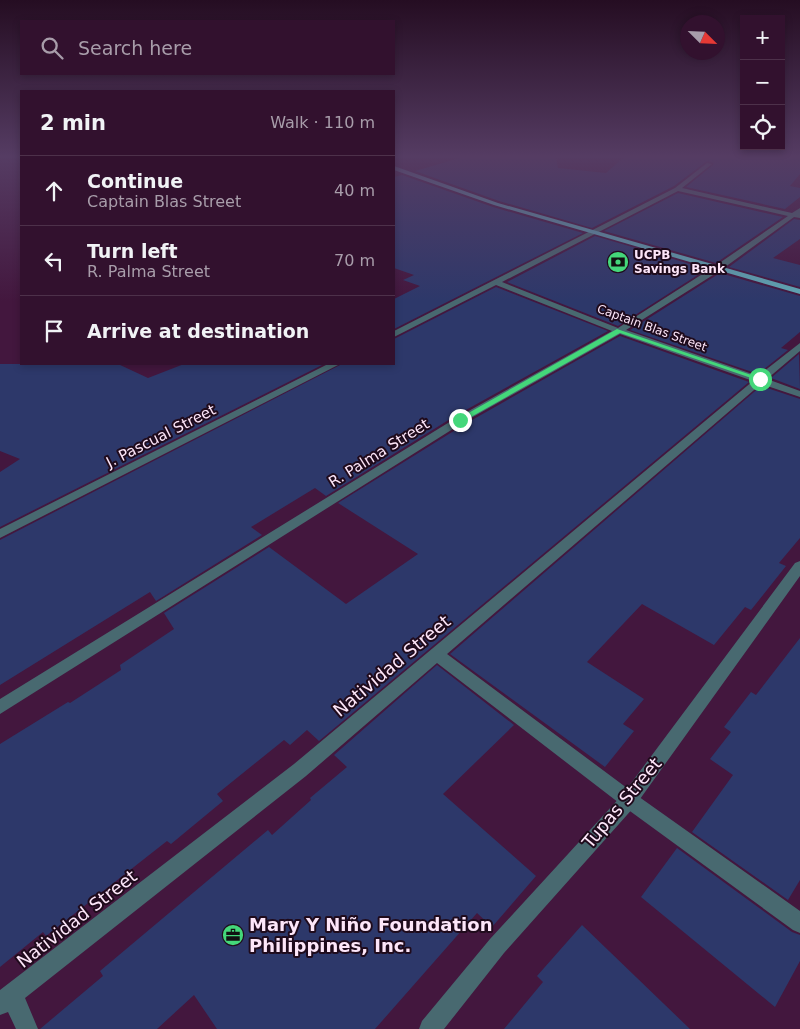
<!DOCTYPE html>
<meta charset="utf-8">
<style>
:root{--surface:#32112e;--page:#3d1f3a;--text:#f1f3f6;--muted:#a89daa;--line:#4d314a}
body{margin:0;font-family:"DejaVu Sans",sans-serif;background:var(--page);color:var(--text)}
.controls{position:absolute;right:15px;top:15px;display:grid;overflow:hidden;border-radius:0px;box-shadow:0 2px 8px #0003}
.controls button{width:45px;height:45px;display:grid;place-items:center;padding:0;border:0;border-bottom:1px solid var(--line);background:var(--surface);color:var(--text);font:25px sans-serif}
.compass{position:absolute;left:680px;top:15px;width:45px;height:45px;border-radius:50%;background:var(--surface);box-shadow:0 2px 8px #0003;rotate:114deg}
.stop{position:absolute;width:15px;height:15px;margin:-11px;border:4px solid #44d77a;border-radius:50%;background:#fff}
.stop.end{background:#44d77a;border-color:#fff;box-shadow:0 1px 5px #0008}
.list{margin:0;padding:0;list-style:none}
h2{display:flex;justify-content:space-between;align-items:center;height:65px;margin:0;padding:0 20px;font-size:21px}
h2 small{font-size:16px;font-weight:400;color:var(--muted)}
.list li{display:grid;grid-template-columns:32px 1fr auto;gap:15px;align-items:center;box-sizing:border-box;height:70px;padding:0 20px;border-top:1px solid var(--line)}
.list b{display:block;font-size:19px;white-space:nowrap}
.list p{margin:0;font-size:16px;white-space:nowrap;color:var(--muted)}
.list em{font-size:16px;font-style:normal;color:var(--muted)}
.icon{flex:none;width:28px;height:28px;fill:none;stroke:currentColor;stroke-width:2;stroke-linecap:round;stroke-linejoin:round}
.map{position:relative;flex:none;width:800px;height:1029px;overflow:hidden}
.search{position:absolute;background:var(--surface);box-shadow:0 2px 8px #0003;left:20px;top:20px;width:375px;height:55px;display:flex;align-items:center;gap:12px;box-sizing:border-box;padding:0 18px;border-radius:0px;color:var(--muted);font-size:19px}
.panel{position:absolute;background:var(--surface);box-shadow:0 2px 8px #0003;left:20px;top:90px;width:375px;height:275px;border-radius:0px}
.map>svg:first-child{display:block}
.building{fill:#2d386a}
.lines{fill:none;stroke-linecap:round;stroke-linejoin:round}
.minor{fill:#486970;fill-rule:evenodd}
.tertiary{fill:#486970;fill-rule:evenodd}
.primary{fill:#5fa7b5;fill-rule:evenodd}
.route{fill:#44d77a}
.labels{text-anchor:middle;stroke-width:4;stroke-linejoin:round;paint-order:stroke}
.far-poi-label{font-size:12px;font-weight:bold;fill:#fde6f9;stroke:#1f0b1c;text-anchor:start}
.far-street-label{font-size:12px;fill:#fde6f9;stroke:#1f0b1c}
.street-label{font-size:15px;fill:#fde6f9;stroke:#1f0b1c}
.near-street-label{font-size:18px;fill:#fde6f9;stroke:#1f0b1c}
.near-poi-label{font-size:18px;font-weight:bold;fill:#fde6f9;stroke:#1f0b1c;text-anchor:start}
</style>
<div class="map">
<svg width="800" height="1029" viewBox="0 0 800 1029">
<rect width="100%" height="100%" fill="#43173e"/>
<path class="building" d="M463,157h93l2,11 48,5 18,-16h176v17l-10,12 10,2v9l-15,12 -99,-22 27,-22 1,-2 -7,-2 -33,25 -82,42 -93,-27 -84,-30z
M402,175l91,32 90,26 -189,96v-30l26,-13 -17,-6 11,-5 -20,-7v-91z
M678,193l105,24 -67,46 -112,-32z
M794,219l6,1v19l-27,19 27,7v22l-71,-20z
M595,236l112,33 -89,57 -111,-44z
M720,273l80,23v36l-19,16 7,2 -30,24 -128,-44z
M496,287l112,44 -153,85 -129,80 -11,-8 -64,39 11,8 -106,66 -6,-9 -150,93v-145l342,-176h52v-25z
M620,336l129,46 -430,359 -12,-11 -17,15 -6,-5 -67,54 6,7 -52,43 -4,-3 -121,95 -3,-4 -43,35v-223l68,-42 2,1 51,-33 -1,-5 54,-36 -10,-16 105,-66 77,57 72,-50 -80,-51 127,-79z
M799,354l1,35 -29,-11z
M0,364h118l30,14 36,-14h140l-324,163v-55l20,-13 -20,-8z
M761,386l39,13v139l-21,25 7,3 -35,44 -6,-3 -31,38 -72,-41 -55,58 57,37 -21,25 11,7 -29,36 -155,-113z
M800,638v242l-12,20 -96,-68 41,-57 -23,-16 21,-27 -7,-5 27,-35 5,3z
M437,665l77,60 -71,69 93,82 -44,51 -15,-14 -102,116h-158l-23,-34 -37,34h-117l63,-53 -3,-5 168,-141 4,5 39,-35 -1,-2 37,-31 -13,-12z
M677,848l115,84 8,3v26l-25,46 -134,-110z
M582,925l108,104h-186l39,-47 -6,-6z"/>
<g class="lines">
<path class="minor" d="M707,163l5,1 -30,24 110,25 8,-5v10l-6,-1 -73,53 -95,60 132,46 42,-33v8l-33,28 33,12v6l-39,-13 -314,270 188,140 165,117v22l-7,-3 -170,-124 -186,-143 -131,113 -281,222 13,31h-22l-8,-17 -8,3v-25l294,-226 459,-383 -133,-47 -156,88 -464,292v-15l456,-281 156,-87 -116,-46 -102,52v-6l281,-143zM678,191l110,25 -73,50 -97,62 -116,-46z
M328,364h12l-340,174v-9z"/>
<path class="tertiary" d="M800,561v15l-165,230 -131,147 -60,76h-25l3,-8 68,-82 133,-145 172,-231z"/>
<path class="primary" d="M394,166l104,37 302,86v5l-306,-89 -100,-35z"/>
</g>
<linearGradient id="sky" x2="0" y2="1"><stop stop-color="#250d22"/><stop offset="0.52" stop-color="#553c63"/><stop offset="1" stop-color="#553c63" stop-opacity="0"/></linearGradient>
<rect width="800" height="301" fill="url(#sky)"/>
<path class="route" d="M617,329l146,50 -6,1 -137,-47 -158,89 -6,-2z"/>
<defs>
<g id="bank-disc" transform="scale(1.125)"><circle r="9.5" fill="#44d77a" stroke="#1f0b1c"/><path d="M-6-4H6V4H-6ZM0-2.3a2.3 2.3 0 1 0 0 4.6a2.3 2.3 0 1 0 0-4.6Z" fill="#111"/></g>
<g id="office-disc" transform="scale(1.125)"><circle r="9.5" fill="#44d77a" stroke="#1f0b1c"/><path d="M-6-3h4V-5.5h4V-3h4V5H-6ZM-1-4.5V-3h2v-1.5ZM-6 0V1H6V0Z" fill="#111"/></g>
</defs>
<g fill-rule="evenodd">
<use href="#bank-disc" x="618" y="262"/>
<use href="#office-disc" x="233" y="935"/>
</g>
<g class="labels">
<g class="far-poi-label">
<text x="634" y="259">UCPB<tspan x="634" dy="14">Savings Bank</tspan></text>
</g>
<g class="far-street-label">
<text transform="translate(652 328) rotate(20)" y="4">Captain Blas Street</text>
</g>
<g class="street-label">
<text transform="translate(161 436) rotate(-27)" y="5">J. Pascual Street</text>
<text transform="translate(379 453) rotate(-32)" y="5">R. Palma Street</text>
</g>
<g class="near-street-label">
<text transform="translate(392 666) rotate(-40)" y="6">Natividad Street</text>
<text transform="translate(622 803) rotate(-50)" y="6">Tupas Street</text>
<text transform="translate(77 919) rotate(-38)" y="6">Natividad Street</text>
</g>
<g class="near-poi-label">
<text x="249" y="931">Mary Y Niño Foundation<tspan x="249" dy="21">Philippines, Inc.</tspan></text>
</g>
</g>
</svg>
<div class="controls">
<button>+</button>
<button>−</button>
<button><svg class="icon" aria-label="locate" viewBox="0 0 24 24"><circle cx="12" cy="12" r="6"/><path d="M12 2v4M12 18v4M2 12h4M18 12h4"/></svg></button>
</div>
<svg class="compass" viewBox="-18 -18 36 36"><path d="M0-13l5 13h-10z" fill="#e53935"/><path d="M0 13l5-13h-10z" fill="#a89daa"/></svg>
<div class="stop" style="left:760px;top:379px"></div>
<div class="stop end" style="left:460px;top:420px"></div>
<div class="search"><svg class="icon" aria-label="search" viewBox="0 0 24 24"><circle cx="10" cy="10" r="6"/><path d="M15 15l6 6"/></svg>Search here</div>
<section class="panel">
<h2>2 min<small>Walk · 110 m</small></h2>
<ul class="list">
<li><svg class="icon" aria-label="ahead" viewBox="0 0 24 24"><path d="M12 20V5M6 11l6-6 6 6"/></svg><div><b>Continue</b><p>Captain Blas Street</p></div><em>40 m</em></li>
<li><svg class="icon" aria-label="left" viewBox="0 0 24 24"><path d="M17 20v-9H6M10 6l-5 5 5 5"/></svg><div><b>Turn left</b><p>R. Palma Street</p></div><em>70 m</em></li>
<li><svg class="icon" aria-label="arrive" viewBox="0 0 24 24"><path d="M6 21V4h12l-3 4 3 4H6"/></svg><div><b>Arrive at destination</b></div></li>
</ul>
</section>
</div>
